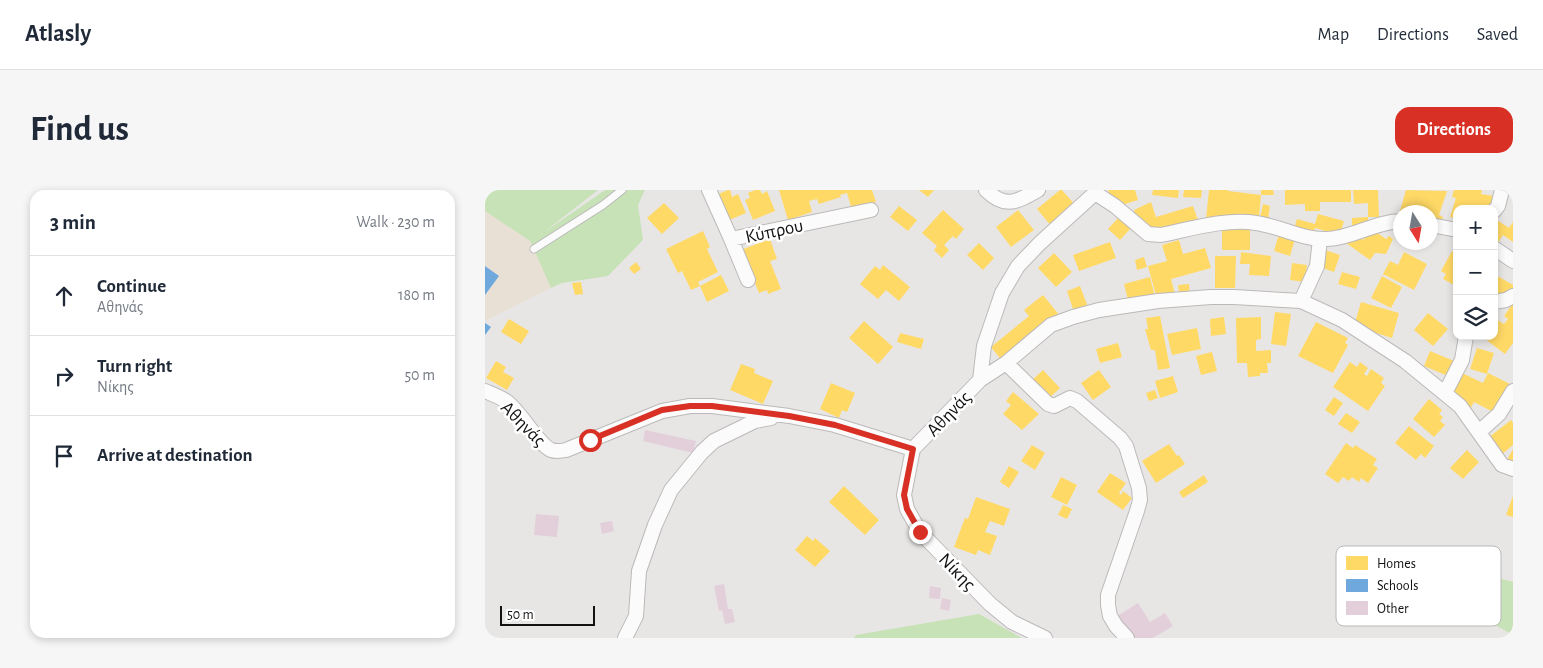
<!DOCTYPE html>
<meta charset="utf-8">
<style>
:root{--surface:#fff;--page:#f6f6f7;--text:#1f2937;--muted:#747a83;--line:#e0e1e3;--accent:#d93025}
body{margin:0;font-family:"Alegreya Sans",sans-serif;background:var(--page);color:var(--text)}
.controls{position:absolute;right:15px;top:15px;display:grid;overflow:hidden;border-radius:10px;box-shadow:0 2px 8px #0003}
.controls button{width:45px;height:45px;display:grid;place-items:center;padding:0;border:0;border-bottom:1px solid var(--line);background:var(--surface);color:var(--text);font:25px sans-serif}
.compass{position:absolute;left:908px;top:15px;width:45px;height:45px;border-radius:50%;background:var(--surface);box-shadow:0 2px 8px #0003;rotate:169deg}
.scale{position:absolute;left:15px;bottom:12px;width:95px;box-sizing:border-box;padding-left:5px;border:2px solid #131212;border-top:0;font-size:14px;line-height:18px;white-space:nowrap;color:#131212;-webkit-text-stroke:4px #fff;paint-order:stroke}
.stop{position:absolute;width:15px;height:15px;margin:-11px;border:4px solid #d93025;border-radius:50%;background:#fff}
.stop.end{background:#d93025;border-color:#fff;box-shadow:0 1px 5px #0008}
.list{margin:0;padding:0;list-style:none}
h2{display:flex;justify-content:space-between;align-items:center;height:65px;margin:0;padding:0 20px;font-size:21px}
h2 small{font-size:16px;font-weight:400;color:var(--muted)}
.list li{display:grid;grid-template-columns:32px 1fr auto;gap:15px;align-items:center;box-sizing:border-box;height:80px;padding:0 20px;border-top:1px solid var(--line)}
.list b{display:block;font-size:19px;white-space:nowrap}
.list p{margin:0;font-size:16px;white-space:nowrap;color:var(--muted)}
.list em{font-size:16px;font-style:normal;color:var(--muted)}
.icon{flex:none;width:28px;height:28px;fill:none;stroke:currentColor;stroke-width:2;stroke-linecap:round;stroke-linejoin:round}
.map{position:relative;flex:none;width:1028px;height:448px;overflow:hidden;border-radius:15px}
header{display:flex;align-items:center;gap:30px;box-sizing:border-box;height:70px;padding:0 25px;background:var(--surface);border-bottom:1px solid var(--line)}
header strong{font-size:24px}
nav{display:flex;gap:28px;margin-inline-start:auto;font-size:18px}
.intro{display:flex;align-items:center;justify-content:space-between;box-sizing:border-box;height:120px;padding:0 30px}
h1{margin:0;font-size:35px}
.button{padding:12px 22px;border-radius:15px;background:var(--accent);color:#fff;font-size:18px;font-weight:700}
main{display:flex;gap:30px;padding:0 30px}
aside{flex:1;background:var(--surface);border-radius:15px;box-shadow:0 2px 8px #0003}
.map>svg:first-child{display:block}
.education{fill:#e9e0d5}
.green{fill:#c7e2b6}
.homes{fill:#ffd966}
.schools{fill:#6fa8dc}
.building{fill:#e2cfda}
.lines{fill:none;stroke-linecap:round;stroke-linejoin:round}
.lane-casing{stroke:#bbb9b9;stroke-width:9}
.street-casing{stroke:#bbb9b9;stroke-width:16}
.lane{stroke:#fcfbfb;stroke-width:7}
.street{stroke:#fcfbfb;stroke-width:14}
.route{stroke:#d93025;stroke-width:6}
.labels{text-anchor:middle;stroke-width:5;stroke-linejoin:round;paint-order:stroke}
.street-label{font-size:19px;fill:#131212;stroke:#fff}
.key{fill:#fff;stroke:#b8b8b8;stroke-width:1}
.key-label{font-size:14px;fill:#131212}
</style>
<header>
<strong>Atlasly</strong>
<nav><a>Map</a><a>Directions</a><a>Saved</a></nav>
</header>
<div class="intro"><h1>Find us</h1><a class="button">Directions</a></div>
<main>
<aside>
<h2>3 min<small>Walk · 230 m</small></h2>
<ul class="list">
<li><svg class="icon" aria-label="ahead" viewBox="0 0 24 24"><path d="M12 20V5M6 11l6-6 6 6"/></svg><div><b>Continue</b><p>Αθηνάς</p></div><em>180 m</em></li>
<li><svg class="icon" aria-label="right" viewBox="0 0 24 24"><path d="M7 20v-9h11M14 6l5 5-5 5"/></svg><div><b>Turn right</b><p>Νίκης</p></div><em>50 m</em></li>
<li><svg class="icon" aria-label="arrive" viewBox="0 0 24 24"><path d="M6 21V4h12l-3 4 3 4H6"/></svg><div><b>Arrive at destination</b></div></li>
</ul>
</aside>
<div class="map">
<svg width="1028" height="448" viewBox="0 0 1028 448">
<rect width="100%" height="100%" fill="#e8e6e5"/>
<path class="education" d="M0,21l45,30 21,47 -66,33z"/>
<path class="green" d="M0,0h113l-55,43 62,-43h40l-7,15 5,35 -35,36 -46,7 -11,5 -21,-47 -45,-30z
M1002,385l26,7v53l-16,-9 -29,-3z
M494,424l43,24h-168l2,-3z"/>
<path class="homes" d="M243,0h2l2,7 6,-3 8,19 -19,8 -11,-26z
M270,0h5l2,4 5,-3 8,20 -22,9 -8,-20 5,-2 -2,-5z
M294,0h93l4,12 -24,8 -5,-17 -7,2 1,2 -22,7 -2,-5 -8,2 3,11 -24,8z
M434,0h15l-6,7z
M575,0h2l15,17 -25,20 -15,-18z
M623,0h27l3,10 -16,5 -9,-2z
M668,0h26l-1,8 -26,-3z
M699,0h18l-1,8 -18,-1z
M724,0h19v1l33,4 -2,22 -53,2z
M776,0h12l1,5h-13z
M800,0h66v12h-31v9h-15v-7l-20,1z
M868,0h25l1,27h-11v-14l-14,1z
M921,0l41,1 -8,24 4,2 -2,6 -10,-2v-9h-29l-2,-1z
M969,0h28l-1,4 13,2 -3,13h-34v10l-7,-2 6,-19 -4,-1z
M666,12l5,15 37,-11 6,17 -48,9 -16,-18 -1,-4z
M179,13l15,15 -17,16 -15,-16z
M778,14l7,2 -2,14 -8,-2z
M414,16l18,14 -9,11 -18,-14z
M458,20l21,19 -8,10 -3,-3 -9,9 5,5 -7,8 -8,-8 3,-4 -15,-13z
M533,20l16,20 -23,17 -15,-20z
M833,24l26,7 -4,14 -25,-7 -2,7 -19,-6 3,-10 18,5z
M634,27l12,11 -11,12 -12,-11z
M883,27v8h-16v-7z
M1009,28l15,10 4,-6v20l-10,-7 -7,11 -2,-1z
M737,39h28v21h-28z
M887,39l14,10 3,-3 4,3 -7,15 -11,-1 -5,7 -24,-17 8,-10 9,7z
M218,41l7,16 -3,2 11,23 -20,10 2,4 21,-11 8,16 -22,11 -7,-16 -9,4 -9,-19 -4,2 -12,-24z
M794,44l16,5 -5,17 -16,-5z
M285,49l7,20 -7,2 11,28 -13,5 -1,-4 -8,3 -18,-43z
M694,50l4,14 22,-6 6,20 -40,11 4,15 -18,5 -9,-33 19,-5 -5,-16z
M625,52l6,16 -37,13 -6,-16z
M494,53l15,15 -11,12 -16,-15z
M840,60l15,5 -6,17 -14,-5z
M967,61l5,2 -1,33 -13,-7 3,-5 -5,-3z
M756,62l30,4 -2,20 -20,-1 1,-11h-10z
M919,62l23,12 -13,26 -31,-16 7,-13 8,4z
M569,63l18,19 -16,15 -18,-19z
M730,66h21l-1,32h-20z
M659,67l3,10 -10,3 -2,-10z
M151,72l5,7 -7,5 -5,-6z
M807,73l15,2 -2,17 -15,-2z
M398,75l27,22 -11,14 -13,-11 -8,9 -18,-15 15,-18 5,4z
M857,82l18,5 -4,12 -18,-5z
M1009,84l19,11v8l-19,9z
M897,86l20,11 -11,21 -20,-10z
M665,87l5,20 -26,7 -5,-20z
M96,92l2,12 -8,1 -3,-12z
M704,94l1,12 -10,2 -2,-13z
M595,96l9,24 -14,5 -8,-24z
M558,105l17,21 -57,46 -12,-15 38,-31 -5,-6z
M876,112l38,11 -7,25 -38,-12z
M1028,113v40l-8,11 -24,-18h13v-18l10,6 4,-5 -4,-3z
M790,122l16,2 -5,32 -15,-2z
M943,123l20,16 -15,17 -19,-16z
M675,126l10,52 -12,2 -3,-20h-4l-6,-21h3l-2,-11z
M739,127l2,17 -15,2 -1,-17z
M776,127v22l-5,1v11l15,-1v13h-4l1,10h-8v3l-12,1 -1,-14h-10l-1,-45z
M24,129l20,12 -8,13 -20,-12z
M379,131l29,26 -15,17 -29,-26z
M831,132l32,16 -3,5 3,2 -15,28 -35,-17z
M712,138l4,21 -29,6 -5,-21z
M415,143l24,6 -3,10 -24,-7z
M633,153l4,14 -22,6 -4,-14z
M992,158l17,5 -7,21 -17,-5z
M945,161l24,10 -6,15 -24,-10z
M727,162l5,19 -16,4 -5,-19z
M11,171l10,6 -3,5 11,6 -7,12 -21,-12z
M865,172l7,5 3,-5 8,6 -4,6 3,2 4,-7 13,9 -3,5 4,3 -17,25 -35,-24z
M256,174l14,5 -1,4 19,8 -10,23 -33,-14z
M558,180l17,18 -14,13 -17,-18z
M614,180l12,17 -18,13 -12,-17z
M977,183l21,10 5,-10 22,11 -15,29 -21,-11 -4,7 -19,-15z
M688,186l5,16 -18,6 -5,-17z
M346,193l24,10 -8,19 -5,-2 -3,8 -19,-9z
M670,200l3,8 -9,3 -3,-8z
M528,202l26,22 -17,16 -19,-16 8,-9 -5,-4z
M849,207l9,6 -9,13 -9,-6z
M944,209l13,11 -3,4 4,3 -3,4 5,4 -11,12 -21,-18z
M861,223l14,9 -8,11 -14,-9z
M1026,230l2,3v22l-12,10 -13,-17z
M924,236l25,20 -9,12 -4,-4 -5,6 -21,-17z
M861,253l7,5 2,-3 22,14 -4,6 5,3 -10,15 -7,-5 -2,4 -7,-5 -3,4 -6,-4 -5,6 -13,-9z
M684,254l8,12 2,-1 6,9 -29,19 -14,-22z
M547,255l13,8 -10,17 -14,-9z
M1028,259v17l-7,-4z
M982,260l12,12 -16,17 -13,-11z
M524,276l10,6 -10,16 -9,-6z
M625,283l16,10 -7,10 2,2 2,-4 9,7 -9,12 -26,-18z
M719,285l4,7 -25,16 -4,-6z
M576,287l16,8 -10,20 -16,-8z
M359,296l35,34 -14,15 -36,-33z
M1028,306v21l-7,-2z
M491,307l34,12 -6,17 -14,-5 -5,11 12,4 -7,19 -12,-5 -2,5 -22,-8 11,-29 3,1z
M578,315l9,4 -5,10 -9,-4z
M322,346l6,5 2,-3 15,13 -15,16 -20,-17z"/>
<path class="schools" d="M0,76l14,10 -14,19z
M0,133l6,4 -6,8z"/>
<path class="building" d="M160,240l51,11 -3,12 -50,-12z
M51,324l23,2 -2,21 -23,-2z
M127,331l2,10 -12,3 -2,-11z
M239,394l4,25h4l3,13 -10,2 -3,-14 -3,1 -5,-25z
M445,396l11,2 -1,11 -11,-1z
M457,408l9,2 -2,11 -9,-2z
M653,413l12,19 15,-9 8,13 -20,12h-19l-20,-20z"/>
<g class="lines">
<g class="lane-casing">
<path id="lane" d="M49,59l69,-44 19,-15"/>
</g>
<g class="street-casing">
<path id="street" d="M224,0l22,49 140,-29
M501,0c19,19 31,12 52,0
M610,3l20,13 33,28 13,1c29,-6 66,-17 95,-12 23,3 47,17 70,16 24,0 48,-17 75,-18
M1009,21l4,-5 4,-16
M946,35l26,5
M246,49l17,41
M1009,58l19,13
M816,111l16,-35 3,-27
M1009,112l12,-2 7,-4
M521,173l42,41 6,2 16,-8 7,3 43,37 6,8 13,42 1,12 -3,11 -29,84v10l2,11 6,10 11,12
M495,190l26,-17 45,-38 22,-8 26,-7 59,-9 53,-4h23l67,4 41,19 63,41 55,45 42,59 11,4
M0,201c7,3 15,6 21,10 15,11 32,43 45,49 5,2 10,1 15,0l96,-39 28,-5h22l77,10 46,9 78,24 67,-69 4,-34 18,-53 16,-27 22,-23 55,-50v-3
M960,203l17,-33 4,-24
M994,242l20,-18 14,-23
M428,259l-9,46 3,14 13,23 70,72 22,18 33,16
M140,448l11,-22 3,-45 16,-46 16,-35 31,-38 12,-11 41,-20 16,-3"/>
</g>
<use href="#lane" class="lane"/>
<use href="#street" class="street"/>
</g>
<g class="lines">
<path class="route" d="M105,250l72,-30 28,-4h22l77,10 46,9 78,24 -9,46 3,14 13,23"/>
</g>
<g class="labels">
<g class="street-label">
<text transform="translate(289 40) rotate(-12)" y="7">Κύπρου</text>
<text transform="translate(463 223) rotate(-46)" y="7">Αθηνάς</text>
<text transform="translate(39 233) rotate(45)" y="7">Αθηνάς</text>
<text transform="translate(473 381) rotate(46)" y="7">Νίκης</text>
</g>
</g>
<rect x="851" y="356" width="165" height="80" rx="8" class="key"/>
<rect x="861" y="366" width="22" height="14" fill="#ffd966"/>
<rect x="861" y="389" width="22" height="13" fill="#6fa8dc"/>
<rect x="861" y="411" width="22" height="14" fill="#e2cfda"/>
<g class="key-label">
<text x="892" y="378">Homes</text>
<text x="892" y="400">Schools</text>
<text x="892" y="423">Other</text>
</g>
</svg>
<div class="controls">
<button>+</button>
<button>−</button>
<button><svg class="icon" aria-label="layers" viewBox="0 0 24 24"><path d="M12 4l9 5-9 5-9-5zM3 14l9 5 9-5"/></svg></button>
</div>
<svg class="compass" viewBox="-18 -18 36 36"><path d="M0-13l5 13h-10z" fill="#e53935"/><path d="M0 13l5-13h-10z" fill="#747a83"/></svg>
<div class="scale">50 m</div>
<div class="stop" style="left:105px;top:250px"></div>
<div class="stop end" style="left:435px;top:342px"></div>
</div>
</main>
